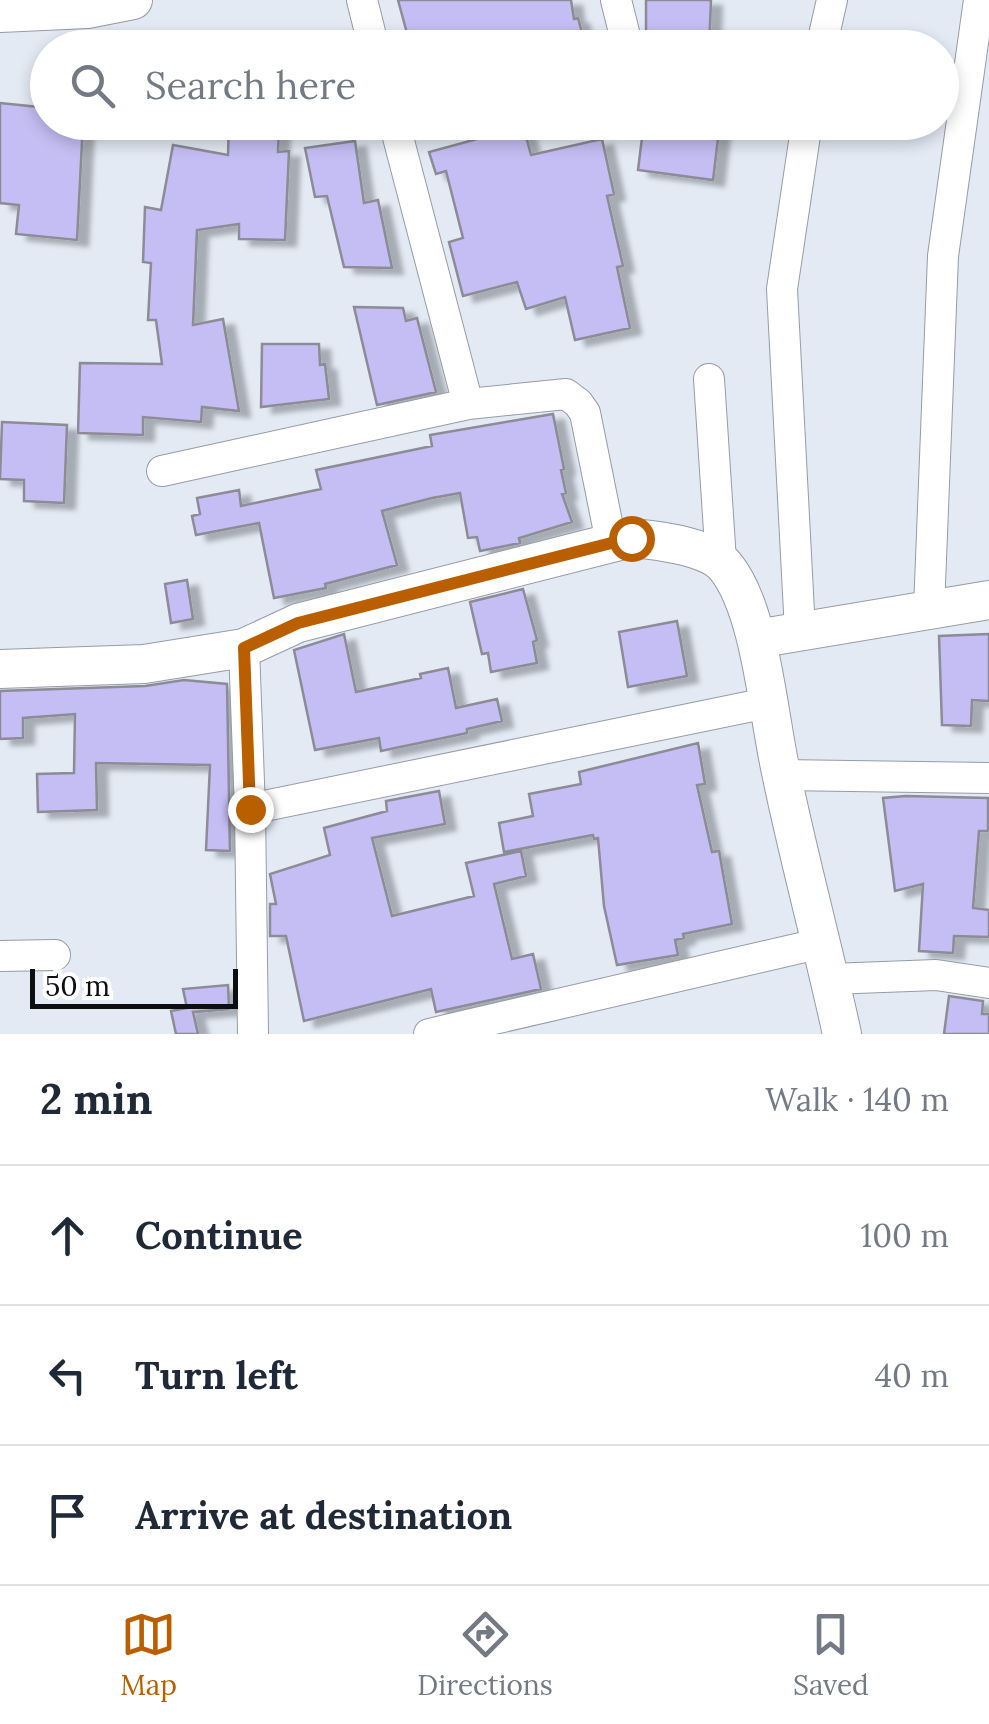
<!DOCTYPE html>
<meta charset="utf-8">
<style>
:root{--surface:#fff;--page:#f6f6f7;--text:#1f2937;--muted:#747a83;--line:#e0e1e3;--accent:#b95f00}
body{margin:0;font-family:Lora,serif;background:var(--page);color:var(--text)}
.scale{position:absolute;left:30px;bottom:25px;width:208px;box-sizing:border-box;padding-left:10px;border:5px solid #0c0e12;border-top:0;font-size:28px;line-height:35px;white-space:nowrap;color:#0c0e12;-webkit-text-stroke:8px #fff;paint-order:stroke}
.stop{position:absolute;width:30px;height:30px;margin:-22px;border:8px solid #b95f00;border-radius:50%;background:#fff}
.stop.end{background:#b95f00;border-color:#fff;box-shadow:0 2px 10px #0008}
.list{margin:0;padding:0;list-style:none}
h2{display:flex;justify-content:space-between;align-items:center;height:130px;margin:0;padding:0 40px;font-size:42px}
h2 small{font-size:32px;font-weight:400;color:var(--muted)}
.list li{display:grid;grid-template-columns:65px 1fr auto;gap:30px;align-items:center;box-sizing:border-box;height:140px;padding:0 40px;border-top:2px solid var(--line)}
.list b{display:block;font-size:38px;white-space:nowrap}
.list em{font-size:32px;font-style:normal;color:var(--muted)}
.icon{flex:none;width:55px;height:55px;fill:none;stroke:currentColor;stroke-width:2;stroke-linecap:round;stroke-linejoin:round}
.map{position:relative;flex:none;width:989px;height:1034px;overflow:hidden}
.search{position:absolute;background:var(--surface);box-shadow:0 5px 15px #0003;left:30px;right:30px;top:30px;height:110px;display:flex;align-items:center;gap:25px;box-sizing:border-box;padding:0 35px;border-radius:55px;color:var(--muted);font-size:38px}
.sheet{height:550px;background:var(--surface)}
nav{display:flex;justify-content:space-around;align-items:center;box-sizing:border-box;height:140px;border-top:2px solid var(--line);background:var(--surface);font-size:28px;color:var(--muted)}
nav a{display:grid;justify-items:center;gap:5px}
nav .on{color:var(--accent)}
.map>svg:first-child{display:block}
.building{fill:#c5bef4;stroke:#8c8b96;stroke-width:2.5;filter:url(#shadow)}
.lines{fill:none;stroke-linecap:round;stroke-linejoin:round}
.minor-casing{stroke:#969ca5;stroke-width:32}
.tertiary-casing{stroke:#969ca5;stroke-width:40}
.minor{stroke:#fff;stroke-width:30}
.tertiary{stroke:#fff;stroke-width:38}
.route{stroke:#b95f00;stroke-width:12}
</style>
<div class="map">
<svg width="989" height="1034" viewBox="0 0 989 1034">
<defs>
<filter id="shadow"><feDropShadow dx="11" dy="6" stdDeviation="2.5" flood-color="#0004"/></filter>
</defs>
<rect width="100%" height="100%" fill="#e3eaf4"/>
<path class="building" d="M398,0h173l3,19 4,-1 8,30h-175z
M646,0h65l-2,48h-63z
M0,103l48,5v14h35l-6,118 -61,-6 3,-29 -19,-2z
M229,122h50l-1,30 11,-1 -4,89 -46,-1v-15l-42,6 -4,95 30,-6 16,92 -37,-4 -1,15 -58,-5v18l-65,-2 2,-70 82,1 -6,-44h-8l3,-57 -8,-1 2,-55 16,3 12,-65 55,10z
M485,122h37l9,33 71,-16 12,55 -7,2 16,70 -6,1 13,61 -55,12 -10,-43 -39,12 -9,-27 -54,14 -14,-54 14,-4 -17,-67 -10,3 -7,-22 59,-16z
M644,122h76l-7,58 -75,-10z
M355,141l9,62 14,-3 14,68 -48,-1 -17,-71 -12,1 -10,-49z
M354,307l49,1 3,13 11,-3 19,74 -59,13z
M262,344h57l1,21 5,-1 4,35 -68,8z
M553,414l11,55 -3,1 5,23 -4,1 10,28 -53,16 1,5 -40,8 -3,-14 -9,1 -8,-45 -28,5 -50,13 15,54 -72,19 1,4 -52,10 -15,-75 -63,12 -4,-19 8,-2 -3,-16 42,-8 2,16 80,-17 -5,-19 116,-24 -2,-11z
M2,422l65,3 -3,78 -40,-2v-21l-24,-1z
M187,580l6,39 -22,4 -6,-39z
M523,589l14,51 -4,2 4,21 -46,9 -3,-19 -6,1 -12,-52z
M677,621l10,55 -59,11 -9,-55z
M344,634l12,58 65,-14 -1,-4 28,-6 8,40 41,-9 5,22 -35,8v4l-86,18 -2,-13 -64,12 -21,-100z
M989,634v67l-17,-1 -1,26 -29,-1 -3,-89z
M184,680l43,4 3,167 -24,-1 4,-85 -114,-2 1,47 -59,2 -1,-38 37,-1 1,-59 -52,4v20l-23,1v-48l145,-5z
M698,743l7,41 -8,1 15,67 7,-1 13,73 -49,10 1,4 -9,2 3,15 -61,10 -13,-59 -6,-68 -4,1 -1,-4 -89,17 -5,-29 34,-7 -4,-22 52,-10 -2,-12z
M439,791l6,33 -73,14 20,78 82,-20 -8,-33 55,-12 5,25 -32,8 18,75 21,-5 8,35 -105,23 -5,-23 -127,32 -18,-85h-16v-32h6l-6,-30 60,-19 -6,-27 63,-17 -1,-10z
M906,796l82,2v33h-9l-6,77 16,2v27l-35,-1 -1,17 -34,-2 4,-67 -28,7 -12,-93z
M228,985l1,24 -36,3 5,22h-22l-5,-23 16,-3 -4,-19z
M949,996l34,5 -1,13h7v20h-45z"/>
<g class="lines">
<g class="minor-casing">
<path id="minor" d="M362,0l12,48
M616,0l12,48
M821,48l11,-48
M394,122l74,282
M709,379l12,182
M162,471l306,-67 98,-10 12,9 7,10 26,129
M929,609l14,-353 36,-256
M800,631l-18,-342 25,-167
M244,648l6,161 3,225
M781,775l208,3
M250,809l517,-106
M0,956l55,-1
M830,979l106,-4 53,8
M429,1034l393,-91"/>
</g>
<g class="tertiary-casing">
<path id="tertiary" d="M0,13l87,-4 46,-9
M756,639l233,-39
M0,669l144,-5 100,-16 54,-25 333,-85c25,2 77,8 94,28 36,43 43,149 56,206 18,88 42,174 61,262"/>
</g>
<use href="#minor" class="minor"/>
<use href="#tertiary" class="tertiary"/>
</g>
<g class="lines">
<path class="route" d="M250,809l-6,-161 54,-25 333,-85"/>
</g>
</svg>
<div class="scale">50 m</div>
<div class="stop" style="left:631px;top:538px"></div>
<div class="stop end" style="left:250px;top:809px"></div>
<div class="search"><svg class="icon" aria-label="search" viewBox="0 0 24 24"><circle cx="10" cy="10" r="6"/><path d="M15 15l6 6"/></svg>Search here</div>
</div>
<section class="sheet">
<h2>2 min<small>Walk · 140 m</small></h2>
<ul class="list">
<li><svg class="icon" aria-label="ahead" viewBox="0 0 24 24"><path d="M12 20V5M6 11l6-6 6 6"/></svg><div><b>Continue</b></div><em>100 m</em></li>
<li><svg class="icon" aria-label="left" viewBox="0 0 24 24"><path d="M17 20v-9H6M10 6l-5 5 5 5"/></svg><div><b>Turn left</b></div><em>40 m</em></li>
<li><svg class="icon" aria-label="arrive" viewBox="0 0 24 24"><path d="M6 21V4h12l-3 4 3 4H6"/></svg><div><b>Arrive at destination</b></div></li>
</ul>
</section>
<nav>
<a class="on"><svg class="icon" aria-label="map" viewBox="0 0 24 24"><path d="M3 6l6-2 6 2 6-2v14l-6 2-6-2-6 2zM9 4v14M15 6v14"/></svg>Map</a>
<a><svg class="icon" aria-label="directions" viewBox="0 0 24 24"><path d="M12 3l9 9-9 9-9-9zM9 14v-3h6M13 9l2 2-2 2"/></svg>Directions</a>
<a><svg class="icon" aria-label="saved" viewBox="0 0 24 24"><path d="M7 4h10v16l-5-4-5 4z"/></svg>Saved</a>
</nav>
